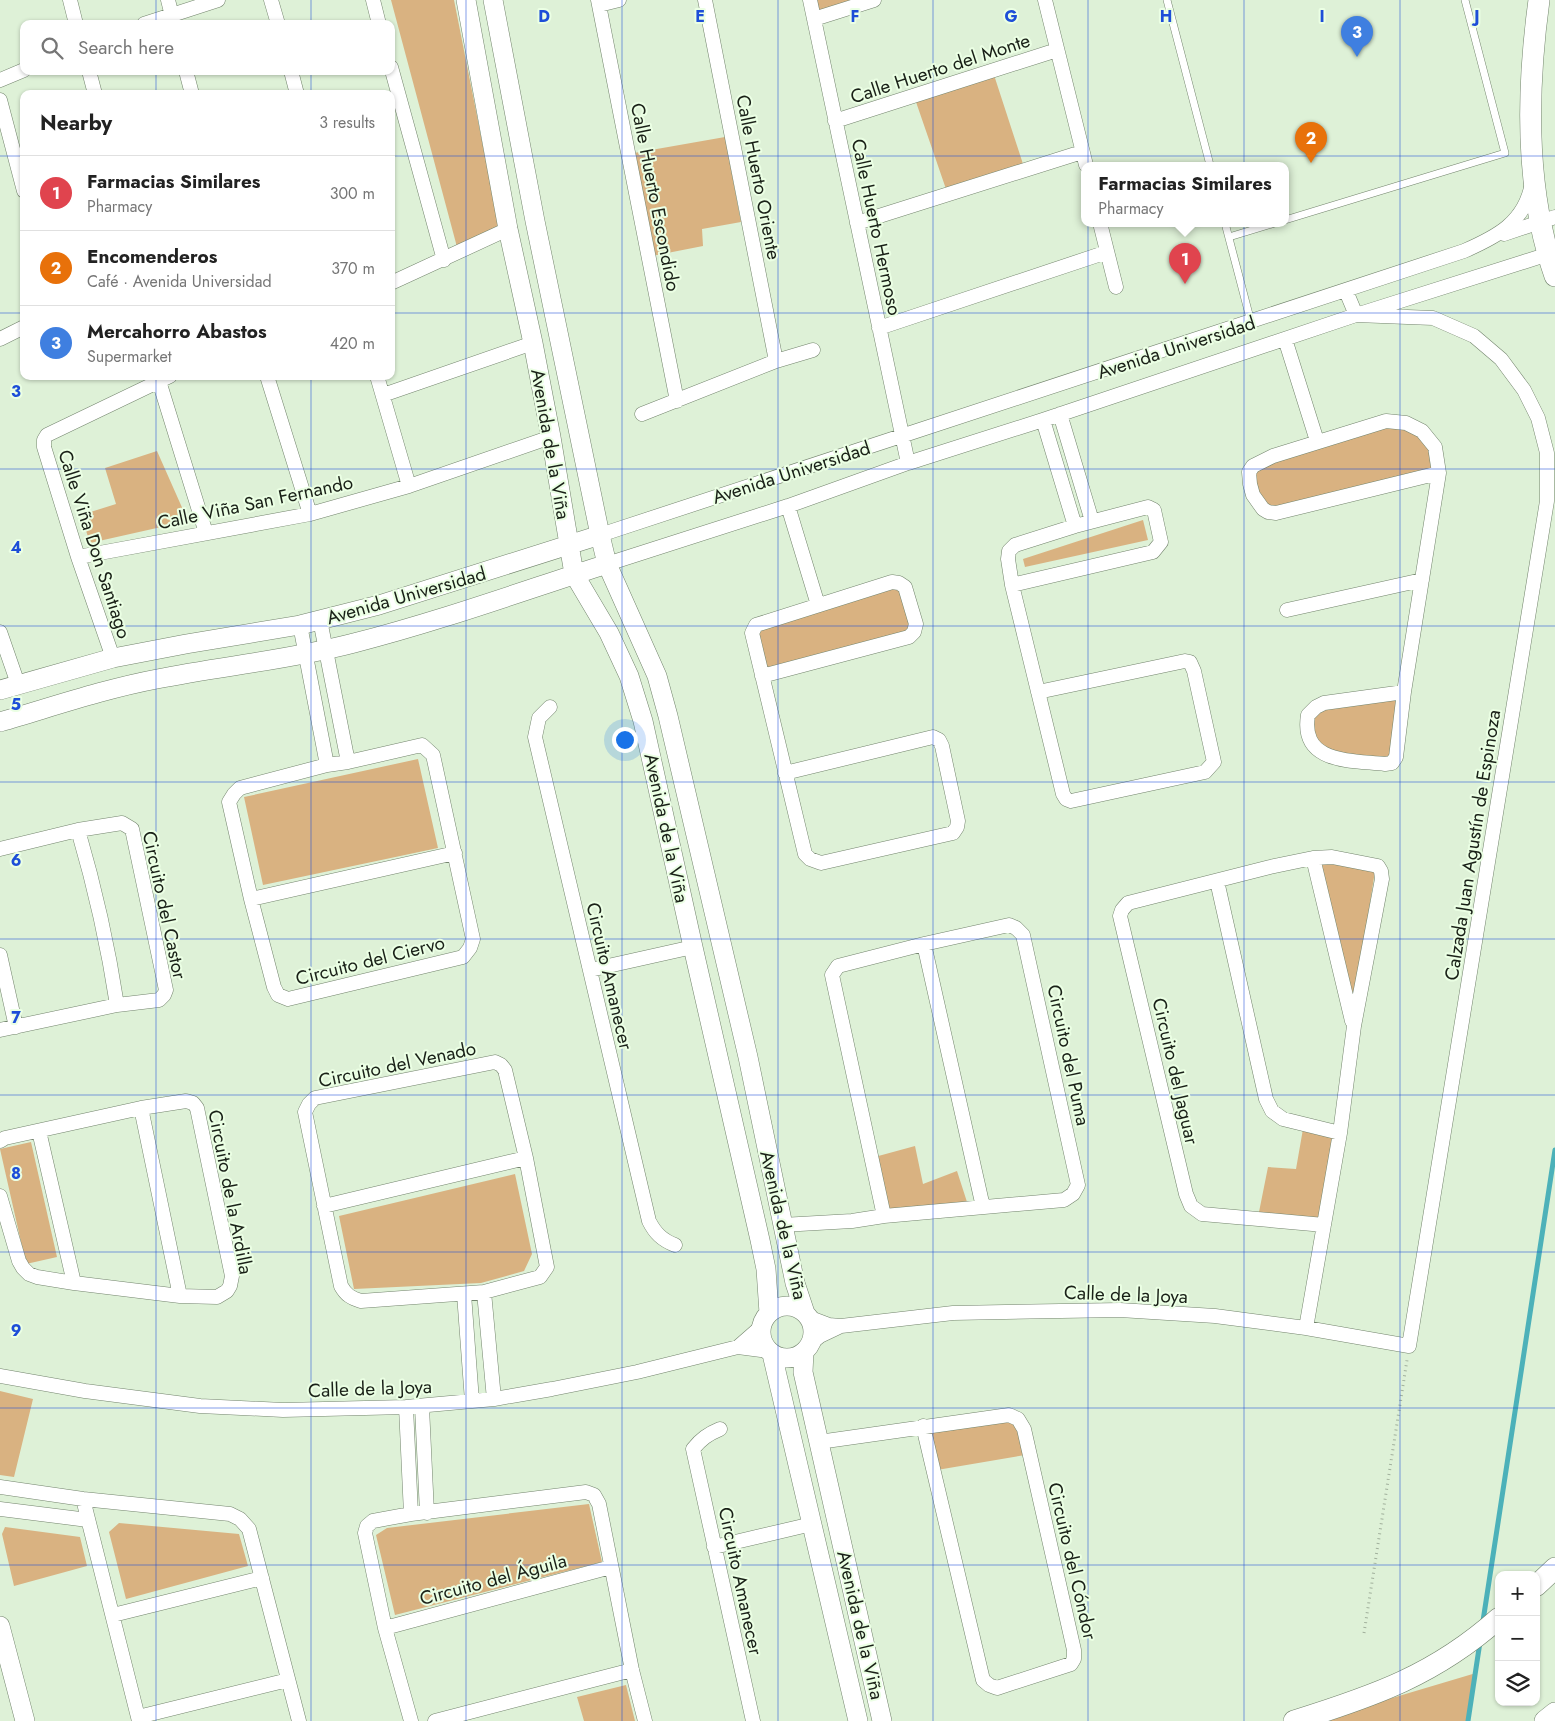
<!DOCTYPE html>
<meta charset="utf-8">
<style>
:root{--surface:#fff;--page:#f6f6f6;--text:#222;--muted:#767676;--line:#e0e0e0;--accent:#b0409c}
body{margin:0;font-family:Jost,sans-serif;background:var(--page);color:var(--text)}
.controls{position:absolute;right:15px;bottom:15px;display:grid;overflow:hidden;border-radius:10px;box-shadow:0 1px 4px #0004}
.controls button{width:45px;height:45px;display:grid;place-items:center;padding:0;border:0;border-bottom:1px solid var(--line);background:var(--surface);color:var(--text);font:25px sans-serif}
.you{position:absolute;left:624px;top:739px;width:18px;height:18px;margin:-12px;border:4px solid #fff;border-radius:50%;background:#1a73e8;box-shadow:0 0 0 8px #1a73e833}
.badge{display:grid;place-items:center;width:32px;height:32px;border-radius:50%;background:var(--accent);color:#fff;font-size:16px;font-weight:700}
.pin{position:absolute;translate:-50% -41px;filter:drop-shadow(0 1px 2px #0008)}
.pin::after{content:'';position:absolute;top:26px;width:18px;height:15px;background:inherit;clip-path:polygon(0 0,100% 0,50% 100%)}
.popup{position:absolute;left:1081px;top:162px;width:208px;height:65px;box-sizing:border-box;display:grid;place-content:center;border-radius:10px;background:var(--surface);filter:drop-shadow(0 1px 4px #0005);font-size:16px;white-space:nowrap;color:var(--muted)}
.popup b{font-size:19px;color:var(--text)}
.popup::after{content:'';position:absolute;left:50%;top:100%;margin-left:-10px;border:10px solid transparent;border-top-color:var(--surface)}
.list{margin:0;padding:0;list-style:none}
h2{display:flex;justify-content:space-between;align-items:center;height:65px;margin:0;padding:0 20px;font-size:21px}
h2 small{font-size:16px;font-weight:400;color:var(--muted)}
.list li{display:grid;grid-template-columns:32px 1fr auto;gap:15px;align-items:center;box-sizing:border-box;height:75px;padding:0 20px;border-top:1px solid var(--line)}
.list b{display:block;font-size:19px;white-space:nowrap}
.list p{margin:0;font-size:16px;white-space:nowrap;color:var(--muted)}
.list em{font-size:16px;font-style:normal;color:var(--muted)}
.icon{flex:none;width:28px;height:28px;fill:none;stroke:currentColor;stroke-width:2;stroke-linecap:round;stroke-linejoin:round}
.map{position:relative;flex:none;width:1555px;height:1721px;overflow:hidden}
.search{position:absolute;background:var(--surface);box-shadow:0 1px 4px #0004;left:20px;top:20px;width:375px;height:55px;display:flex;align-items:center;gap:12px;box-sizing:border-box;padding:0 18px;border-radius:10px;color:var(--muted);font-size:19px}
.panel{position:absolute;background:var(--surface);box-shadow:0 1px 4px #0004;left:20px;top:90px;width:375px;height:290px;border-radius:10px}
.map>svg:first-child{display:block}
.green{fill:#d9b281}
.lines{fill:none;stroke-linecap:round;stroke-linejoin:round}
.stream{stroke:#4cb1b9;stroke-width:5}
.lane-casing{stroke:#73846d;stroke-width:8}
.street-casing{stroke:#73846d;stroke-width:15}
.secondary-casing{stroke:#73846d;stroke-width:20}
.primary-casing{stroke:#73846d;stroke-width:22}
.path{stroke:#a1b09c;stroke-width:3;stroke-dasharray:1 4;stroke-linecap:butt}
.lane{stroke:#fff;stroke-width:7}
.street{stroke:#fff;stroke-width:14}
.secondary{stroke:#fff;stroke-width:19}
.primary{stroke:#fff;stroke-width:21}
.grid{fill:none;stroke:#1d4ed8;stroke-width:1;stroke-opacity:0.55}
.labels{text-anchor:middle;stroke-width:4;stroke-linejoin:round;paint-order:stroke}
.street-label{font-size:19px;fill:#192017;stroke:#ebffe4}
.grid-label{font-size:16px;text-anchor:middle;font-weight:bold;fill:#1d4ed8;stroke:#ebffe4;stroke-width:4;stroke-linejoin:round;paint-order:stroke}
</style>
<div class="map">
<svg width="1555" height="1721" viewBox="0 0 1555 1721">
<rect width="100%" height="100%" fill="#def1d7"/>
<path class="green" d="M391,0h63l45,227 -42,20z
M813,0h42l-40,12z
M994,75l29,89 -77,25 -30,-87z
M725,137l16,85 -39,7 1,17 -51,10 -18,-103z
M1386,424l33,8 14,17 1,21 -158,40 -12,-4 -12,-22 3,-14z
M157,451l31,70 -98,22 -9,-28 35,-11 -11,-36z
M1143,520l5,20 -123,27 -2,-8z
M895,587l8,3 9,35 -5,10 -144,37 -6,-44z
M1400,698l-9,62 -4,2 -65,-13 -12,-11 1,-19 10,-13z
M418,759l20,89 -175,37 -19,-88z
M1317,860l58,11 -22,141z
M1303,1129l32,6 -11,88 -65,-11 9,-45 28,2z
M31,1142l26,115 -31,7 -26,-115z
M915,1146l8,38 34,-13 10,31 -80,7 -16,-51z
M515,1174l17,80 -8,17 -43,12 -127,6 -15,-73z
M0,1391l33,8 -19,78 -14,-2z
M1011,1420l11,6 3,29 -88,15 -11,-42z
M589,1504l13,58 -207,53 -19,-80 11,-7z
M119,1523l120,11 9,32 -122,33 -17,-67z
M5,1527l75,10 7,29 -73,20 -12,-52z
M1476,1673l-8,48h-153z
M626,1685l9,36h-51l-7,-24z"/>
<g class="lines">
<path class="stream" d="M1483,1621l72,-471
M1468,1721l12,-79"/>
<g class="lane-casing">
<path id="lane" d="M1167,0l43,165
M1285,220l220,-67 -40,-153
M1225,223l26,99
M1229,237l46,-14"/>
</g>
<g class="street-casing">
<path id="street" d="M70,0l6,24
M168,0l6,24
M271,0l7,24
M373,0l6,24
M598,0l79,401
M705,0l71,361
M810,0l98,463
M1045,0l41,165
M599,5l20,-5
M814,19l60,-19
M144,24l74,-24
M391,67l53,193
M89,71l6,23
M186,71l6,23
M291,71l6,23
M0,80l24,-10
M0,100l24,91
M835,121l222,-71
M857,223l225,-71
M1100,223l16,64
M1504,234l51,-17
M391,283l117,-54
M1346,291l10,24
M879,328l228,-76
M0,339l24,-12
M1285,339l32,102
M267,376l43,138
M377,376l32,110
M159,381l47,152
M383,395l150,-52
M642,414l134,-53 37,-11
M1060,414l32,107
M1043,420l32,106
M788,506l30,99
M600,535l864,-284c32,-14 61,-28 68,-68
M78,557l232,-43 99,-28 142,-49
M607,564l181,-58 120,-43 135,-43 313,-105 199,-63
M1012,585l141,-33 8,-10 -7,-32 -6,-3 -73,19 -60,19 -6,6 -1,8 4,26 51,209 3,5 5,2 134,-29 9,-10 -20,-91 -4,-9 -5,-1 -147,31
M1287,610l135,-30
M320,620l28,142
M300,625l27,140
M0,632l18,52
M113,658l-35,-101 -34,-110v-7l3,-5 123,-59
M762,676l147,-39 5,-5 2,-8 -11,-37 -6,-4 -7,-1 -136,43 -4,8 53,221 5,5 11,4 132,-30 4,-6 1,-6 -16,-75 -3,-6 -6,-3 -148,36
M1404,692l-80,11 -8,4 -8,8c-8,49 43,45 77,49l7,-1 4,-6 8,-65 35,-219 -4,-26 -13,-16 -16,-8 -20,-2 -113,35 -20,10 -4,6 1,12 3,11 10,14 5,3 8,1 163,-40
M550,707l-11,11 -4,19 114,484c6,12 13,19 26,24
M422,745l11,10 40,184 -3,9 -7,9 -175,42 -10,-4 -4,-8 -23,-88 -22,-97 5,-8 6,-6 87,-23 21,-3z
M78,830c17,58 30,116 39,175
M0,849l78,-19 44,-7 10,6 34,161 -2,5 -5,5 -42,5 -117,25
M1313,858l39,163
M1217,881l49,218 6,12 11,8 57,14
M251,899l204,-46
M924,944l59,263
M0,955l16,72
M590,970l103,-23
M495,1062l6,3 4,5 21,88 21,109 -7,10 -56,15 -123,9c-10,-3 -15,-6 -20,-15l-36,-174 4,-8 6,-6z
M141,1108l39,188
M39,1131l35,152
M0,1141l5,-3 136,-30 45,-7 7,2 4,5 35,168 -2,10 -3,5 -10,6 -37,-1 -106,-13 -37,-6 -8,-3 -6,-6 -4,-7 -19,-65
M324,1206l202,-48
M782,1225l70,-4 32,-5 180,-16 9,-6 5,-9 -55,-250 -7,-7 -7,-3 -85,19 -86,22 -6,9 52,241
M484,1292l10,107
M464,1294l8,107
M808,1317l21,8 11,1
M1306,1328l34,-195 14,-107 28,-147 -1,-8 -3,-5 -46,-9 -19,1 -43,9 -142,36 -6,7 -2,6 66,278 5,12 11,8 122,11
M811,1343l9,-7 21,-10 112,-13 167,-3 95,6 91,12 103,18 138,-845v-48l-9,-35 -14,-28 -23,-31 -27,-23 -41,-18 -77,-3
M738,1347l24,-21
M0,1376l85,15 115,15 83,4 123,-3 88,-8 58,-10 85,-17 101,-25 31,4
M406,1407l5,107
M422,1407l5,106
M720,1429c-12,5 -19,10 -27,20l60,272
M819,1442l190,-27 9,4 6,10 50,221v9l-3,5 -74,24 -8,-3 -6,-5 -60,-254
M0,1487l83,12 147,15 10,5 9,10 50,192
M83,1499l56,222
M0,1509l88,11
M714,1547l98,-23
M113,1615l149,-37
M385,1628l226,-61
M138,1717l150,-37
M411,1721l-26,-93 -20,-95 2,-7 6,-5 38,-7 175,-22 8,3 5,9 33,166 13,51
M435,1721l197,-51"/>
</g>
<g class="secondary-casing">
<path id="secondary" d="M466,0l42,229 25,114 18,94 23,137 35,59 20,43 14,45 50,226 67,293 6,29 3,44
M493,0l42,221 65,314 7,29 50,112 11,40 80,341 47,226 10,30
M0,690l113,-32 73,-14 114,-19 79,-20 221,-70
M0,722c52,-15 104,-33 157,-43 65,-13 132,-19 197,-36 86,-22 169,-52 253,-79
M761 1332a26 26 0 1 1 52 0a26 26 0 1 1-52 0Z
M804,1352l-1,20 79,349
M772,1354l86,367
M0,1626l25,95"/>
</g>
<g class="primary-casing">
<path id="primary" d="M1539,0c-12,88 -14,191 16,276
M1536,1586l19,-18
M1294,1721c80,-25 141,-46 205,-103
M1545,1721l10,-8"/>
</g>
<path class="path" d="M1364,1633l43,-273"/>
<use href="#lane" class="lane"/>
<use href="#street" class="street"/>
<use href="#secondary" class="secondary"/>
<use href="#primary" class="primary"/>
</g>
<path class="grid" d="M156,0v24M311,0v24M466,0v1721M622,0v1721M778,0v1721M933,0v1721M1088,0v1721M1244,0v1721M1400,0v1721M156,71v23M311,71v23M0,156h24M391,156h1164M0,313h24M391,313h1164M156,376v1345M311,376v1345M0,469h1555M0,626h1555M0,782h1555M0,939h1555M0,1095h1555M0,1252h1555M0,1408h1555M0,1565h1555"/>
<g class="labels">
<g class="street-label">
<text transform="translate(940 68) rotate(-18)" y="7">Calle Huerto del Monte</text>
<text transform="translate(759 177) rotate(79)" y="7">Calle Huerto Oriente</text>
<text transform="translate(656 197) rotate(79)" y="7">Calle Huerto Escondido</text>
<text transform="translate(877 227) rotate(78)" y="7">Calle Huerto Hermoso</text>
<text transform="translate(1176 347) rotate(-18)" y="7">Avenida Universidad</text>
<text transform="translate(551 444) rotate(80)" y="7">Avenida de la Viña</text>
<text transform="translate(791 472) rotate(-18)" y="7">Avenida Universidad</text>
<text transform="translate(255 502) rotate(-12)" y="7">Calle Viña San Fernando</text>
<text transform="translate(95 544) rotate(72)" y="7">Calle Viña Don Santiago</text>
<text transform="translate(406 595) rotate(-16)" y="7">Avenida Universidad</text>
<text transform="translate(667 828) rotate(78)" y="7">Avenida de la Viña</text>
<text transform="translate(1472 845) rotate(-81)" y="7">Calzada Juan Agustín de Espinoza</text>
<text transform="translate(165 905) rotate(78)" y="7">Circuito del Castor</text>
<text transform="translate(370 960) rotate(-14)" y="7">Circuito del Ciervo</text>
<text transform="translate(610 976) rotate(77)" y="7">Circuito Amanecer</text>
<text transform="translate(1069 1055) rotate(78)" y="7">Circuito del Puma</text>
<text transform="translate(397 1064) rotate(-12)" y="7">Circuito del Venado</text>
<text transform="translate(1176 1071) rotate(77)" y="7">Circuito del Jaguar</text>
<text transform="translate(231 1192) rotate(79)" y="7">Circuito de la Ardilla</text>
<text transform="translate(784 1225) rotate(77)" y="7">Avenida de la Viña</text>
<text transform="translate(1126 1294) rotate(2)" y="7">Calle de la Joya</text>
<text transform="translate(370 1388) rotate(-2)" y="7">Calle de la Joya</text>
<text transform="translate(1073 1561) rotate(77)" y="7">Circuito del Cóndor</text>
<text transform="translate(493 1579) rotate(-15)" y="7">Circuito del Águila</text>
<text transform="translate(741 1581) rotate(78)" y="7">Circuito Amanecer</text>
<text transform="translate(861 1625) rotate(77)" y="7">Avenida de la Viña</text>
</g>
</g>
<g class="grid-label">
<text x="544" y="22">D</text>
<text x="700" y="22">E</text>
<text x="855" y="22">F</text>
<text x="1011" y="22">G</text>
<text x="1166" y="22">H</text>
<text x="1322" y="22">I</text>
<text x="1477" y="22">J</text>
<text x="16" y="397">3</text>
<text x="16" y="553">4</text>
<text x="16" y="710">5</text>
<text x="16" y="866">6</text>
<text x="16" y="1023">7</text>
<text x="16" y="1179">8</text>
<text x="16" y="1336">9</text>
</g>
</svg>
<div class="controls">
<button>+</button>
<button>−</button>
<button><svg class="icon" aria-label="layers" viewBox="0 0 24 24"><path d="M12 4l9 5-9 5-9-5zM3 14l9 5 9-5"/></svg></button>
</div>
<div class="you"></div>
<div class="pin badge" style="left:1185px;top:284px;background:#e0444e">1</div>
<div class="popup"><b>Farmacias Similares</b>Pharmacy</div>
<div class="pin badge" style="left:1311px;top:163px;background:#e8710a">2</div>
<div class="pin badge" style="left:1357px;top:57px;background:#3f7fe0">3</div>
<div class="search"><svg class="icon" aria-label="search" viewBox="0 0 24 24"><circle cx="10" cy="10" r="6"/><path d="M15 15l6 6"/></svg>Search here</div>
<section class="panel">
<h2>Nearby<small>3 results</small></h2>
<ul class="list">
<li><span class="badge" style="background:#e0444e">1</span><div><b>Farmacias Similares</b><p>Pharmacy</p></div><em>300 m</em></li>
<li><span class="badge" style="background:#e8710a">2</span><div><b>Encomenderos</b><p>Café · Avenida Universidad</p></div><em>370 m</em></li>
<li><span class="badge" style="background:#3f7fe0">3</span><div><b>Mercahorro Abastos</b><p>Supermarket</p></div><em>420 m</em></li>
</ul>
</section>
</div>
